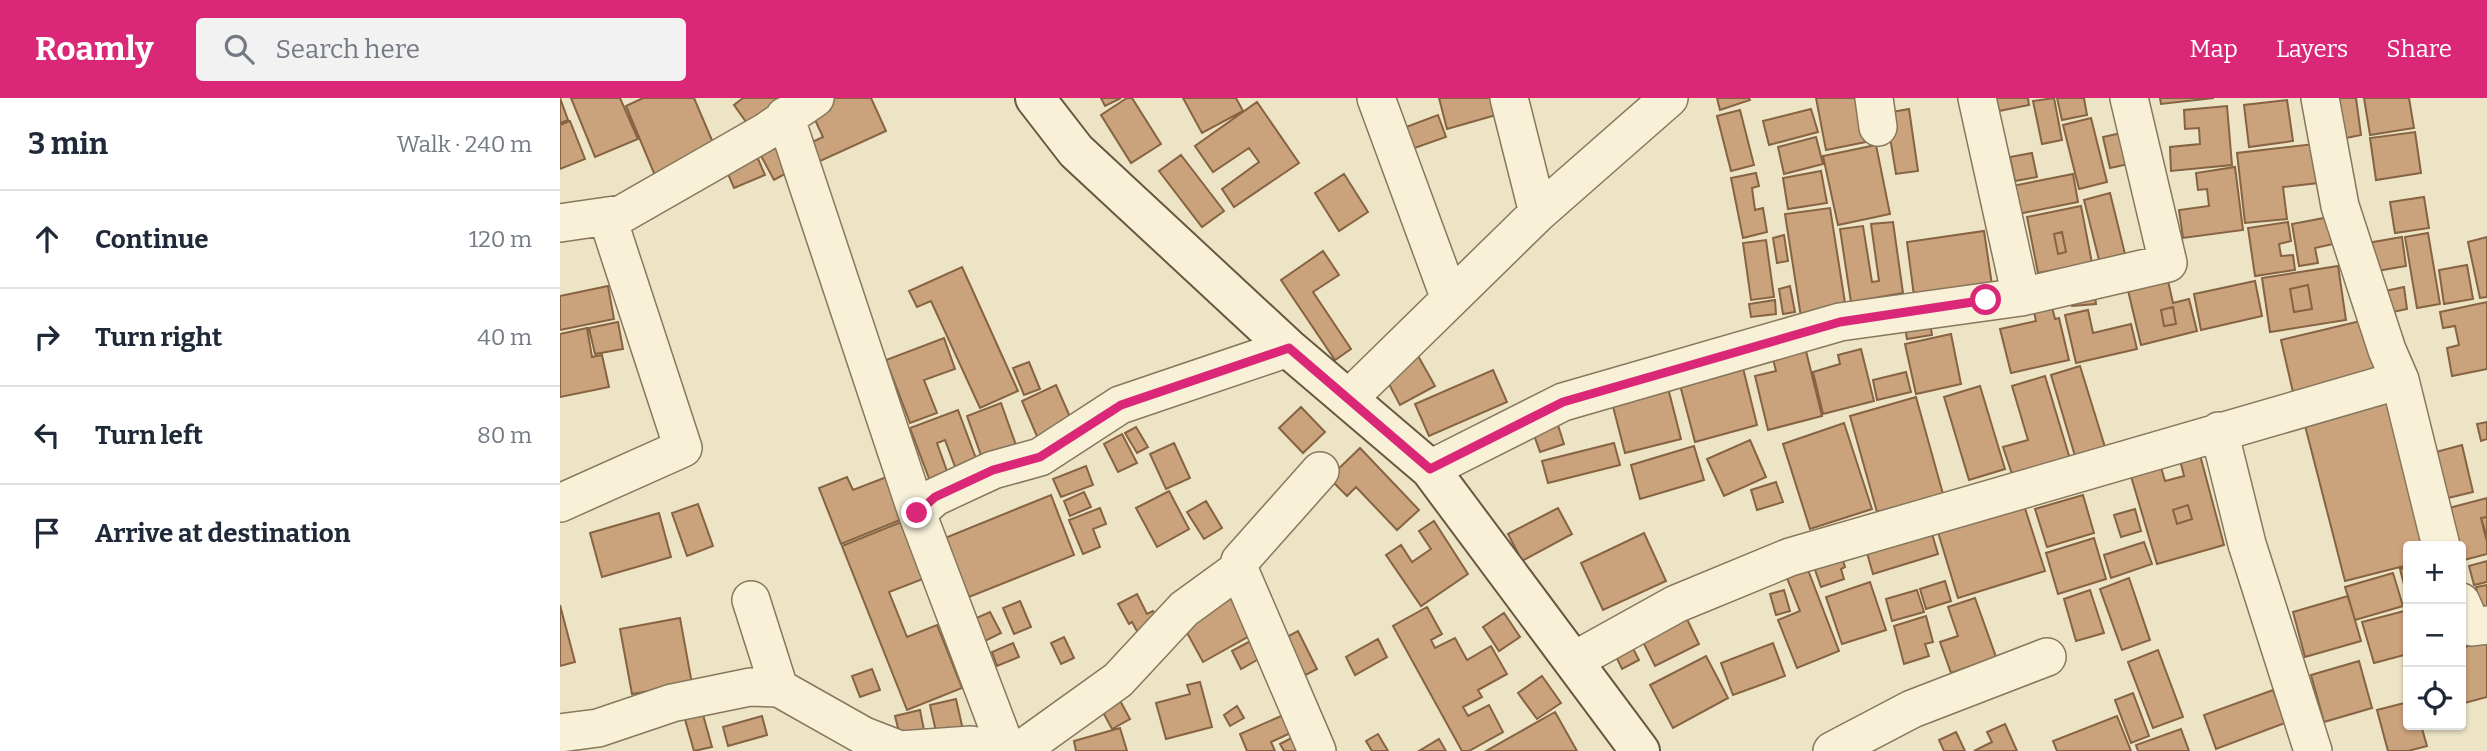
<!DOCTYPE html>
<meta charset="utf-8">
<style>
:root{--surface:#fff;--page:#f2f2f3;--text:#1f2937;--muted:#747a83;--line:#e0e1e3;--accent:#db2777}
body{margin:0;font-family:Bitter,serif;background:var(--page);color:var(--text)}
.controls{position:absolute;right:21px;bottom:21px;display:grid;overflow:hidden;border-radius:7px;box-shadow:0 2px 5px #0004}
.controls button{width:63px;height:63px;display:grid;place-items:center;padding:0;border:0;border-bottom:2px solid var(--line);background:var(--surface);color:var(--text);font:35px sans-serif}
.stop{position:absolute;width:21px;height:21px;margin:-16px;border:5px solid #db2777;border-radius:50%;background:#fff}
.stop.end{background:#db2777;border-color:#fff;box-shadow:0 2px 7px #0008}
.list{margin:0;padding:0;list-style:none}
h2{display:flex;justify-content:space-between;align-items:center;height:91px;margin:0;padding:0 28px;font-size:30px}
h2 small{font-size:23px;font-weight:400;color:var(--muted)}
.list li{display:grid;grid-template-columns:46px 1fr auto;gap:21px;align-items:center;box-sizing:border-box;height:98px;padding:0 28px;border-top:2px solid var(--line)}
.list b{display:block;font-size:26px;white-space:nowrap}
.list em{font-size:23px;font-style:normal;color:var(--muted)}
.icon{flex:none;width:38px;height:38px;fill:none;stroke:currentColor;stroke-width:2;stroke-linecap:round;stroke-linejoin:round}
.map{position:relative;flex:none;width:1927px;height:653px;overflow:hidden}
header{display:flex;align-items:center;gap:42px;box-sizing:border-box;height:98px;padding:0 35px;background:var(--accent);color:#fff}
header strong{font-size:33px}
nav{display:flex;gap:38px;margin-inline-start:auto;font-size:24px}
.search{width:490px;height:63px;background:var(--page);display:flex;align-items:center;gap:18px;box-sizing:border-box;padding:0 24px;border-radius:7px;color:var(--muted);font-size:26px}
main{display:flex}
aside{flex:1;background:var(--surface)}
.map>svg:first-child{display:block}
.building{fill:#caa37c;stroke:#866342;stroke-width:2;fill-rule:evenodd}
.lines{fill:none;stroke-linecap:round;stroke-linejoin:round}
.street-casing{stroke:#87775c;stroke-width:40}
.secondary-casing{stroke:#69583f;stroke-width:42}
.street{stroke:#f8f1d8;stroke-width:37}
.secondary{stroke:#f8f1d8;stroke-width:38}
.route{stroke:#db2777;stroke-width:9}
</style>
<header>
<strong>Roamly</strong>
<div class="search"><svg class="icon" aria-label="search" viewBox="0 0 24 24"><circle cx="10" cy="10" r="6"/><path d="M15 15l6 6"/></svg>Search here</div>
<nav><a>Map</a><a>Layers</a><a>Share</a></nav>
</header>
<main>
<aside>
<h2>3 min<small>Walk · 240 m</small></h2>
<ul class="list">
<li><svg class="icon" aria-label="ahead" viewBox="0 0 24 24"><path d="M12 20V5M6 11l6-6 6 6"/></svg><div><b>Continue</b></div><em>120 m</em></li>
<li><svg class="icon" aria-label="right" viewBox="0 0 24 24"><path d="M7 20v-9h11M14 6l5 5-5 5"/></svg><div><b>Turn right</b></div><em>40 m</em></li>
<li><svg class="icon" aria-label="left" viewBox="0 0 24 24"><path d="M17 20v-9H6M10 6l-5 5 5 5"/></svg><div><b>Turn left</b></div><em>80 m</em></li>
<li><svg class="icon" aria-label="arrive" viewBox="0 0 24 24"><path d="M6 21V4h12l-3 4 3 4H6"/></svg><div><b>Arrive at destination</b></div></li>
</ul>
</aside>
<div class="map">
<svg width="1927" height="653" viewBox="0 0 1927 653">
<rect width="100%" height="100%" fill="#ede4c5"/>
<path class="building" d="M0,0l8,22 -8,3z
M11,0h49l18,41 -43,18z
M83,0h51l23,54 -61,26 -30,-72z
M183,0h43l-37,28 -15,-21z
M273,0h38l15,33 -68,31 -8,-19 13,-6 -13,-28z
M541,0h20l-16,8z
M567,0h5l29,46 -30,19 -30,-48z
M623,0h53l7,13 -41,22z
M879,0h53l4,17 -49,14z
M1157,0h32l1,2 -30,10z
M1256,0h52l8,42 -50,10z
M1436,0h32l1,7 -30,6z
M1494,0l8,42 -20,4 -9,-43z
M1497,0h27l3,17 -25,5z
M1600,0h54l-53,6z
M1774,0h22l5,37 -20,4z
M1804,0h45l5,30 -44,7z
M1727,2l6,41 -44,6 -5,-42z
M697,4l42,61 -65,44 -12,-18 37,-27 -10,-14 -36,24 -18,-26z
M1667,8l5,59 -61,6 -1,-24 30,-3 -1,-16 -14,1 -1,-19z
M1251,11l7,23 -49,13 -6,-24z
M1349,11l9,62 -22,3 -10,-61z
M1180,12l14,55 -23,6 -14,-55z
M878,17l8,22 -40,14 -8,-21z
M1531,20l16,64 -28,7 -16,-64z
M10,23l15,38 -25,10v-44z
M1566,34l7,31 -23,5 -7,-31z
M1855,34l6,41 -45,7 -6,-42z
M1256,39l7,27 -39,10 -6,-27z
M220,45l14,26 -20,11 -14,-26z
M1754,46l4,39 -35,4 4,32 -42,4 -8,-70z
M1316,47l14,69 -52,11 -15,-69z
M1472,55l5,24 -22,4 -5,-24z
M196,56l9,21 -31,13 -9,-21z
M621,57l43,56 -22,16 -43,-56z
M1675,69l8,63 -60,8 -4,-28 30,-4 -2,-17 -9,1 -2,-17z
M1261,73l6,32 -39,6 -5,-31z
M1196,75l3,13 -7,2 3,22 8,-2 4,24 -24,6 -12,-60z
M784,76l24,38 -29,19 -24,-38z
M1513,76l5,28 -65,13 -6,-28z
M1550,95l15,61 -26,6 -15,-60z
M1864,99l5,31 -34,5 -5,-31z
M1521,108l11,57 -54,10 -11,-56zM1502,134l4,20 -8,2 -4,-20z
M1270,110l16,101 -45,8 -16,-103z
M1769,119l4,27 -18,4 3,15 -19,3 -7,-42z
M1333,124l10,71 -52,9 -11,-73 23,-3 9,56 7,-1 -8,-57z
M1728,124l3,19 -12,3 2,12 12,-1 2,15 -40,6 -7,-48z
M1424,133l8,54 -78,11 -7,-54z
M1502,134l4,20 -8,2 -4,-20z
M1868,135l12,71 -23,4 -12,-71z
M1224,137l4,26 -11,2 -4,-25z
M1842,139l4,29 -35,6 -4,-29z
M1927,139v60l-7,1 -12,-56z
M1206,142l8,57 -23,3 -8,-57z
M763,153l16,24 -26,17 38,57 -16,11 -54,-80z
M1907,167l6,34 -29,5 -5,-34z
M1778,168l8,54 -76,12 -8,-54zM1748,187l4,24 -18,3 -4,-23z
M402,169l56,124 -38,17 -49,-107 -14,6 -8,-16z
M1606,174l7,31 16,-4 8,32 -56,14 -15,-63zM1613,209l3,17 -12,2 -3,-16z
M1695,183l7,35 -61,14 -7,-36z
M1748,187l4,24 -18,3 -4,-23z
M48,188l6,33 -54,11v-34z
M1230,188l5,26 -12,2 -4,-25z
M1844,189l3,22 -24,5 -3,-22z
M1534,191l2,15 -24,2 -1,-14z
M1215,202l1,14 -25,3 -2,-13z
M1927,204v67l-35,7 -5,-28 12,-3 -4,-19 -12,2 -3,-16z
M1492,209l3,12 4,-1 10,42 -58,13 -11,-44 36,-8 -2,-9z
M1613,209l3,17 -12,2 -3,-16z
M1528,212l5,23 38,-9 6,25 -61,14 -11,-48z
M1369,219l3,18 -25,4 -3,-18z
M1809,221l15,60 -89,22 -14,-61z
M58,224l5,27 -28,5 -6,-26z
M27,230l5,29 10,-2 7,32 -49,10v-63z
M1391,236l10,50 -45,10 -11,-50z
M384,240l11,31 -31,11 13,33 -27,10 -24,-63z
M1245,249l17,69 -54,14 -13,-54 21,-5 -4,-16z
M1301,251l13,52 -51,13 -10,-42 27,-8 -2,-9z
M857,256l18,32 -35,19 -17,-32z
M469,264l11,27 -16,6 -11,-27z
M1520,268l25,81 -30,9 -24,-81z
M1183,270l14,57 -62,17 -15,-57z
M933,272l14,32 -78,34 -14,-32z
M1346,274l5,20 -34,8 -4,-20z
M1485,278l25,83 -57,18 -10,-30 25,-7 -16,-54z
M1106,282l15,59 -56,14 -15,-58z
M496,287l18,41 -35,15 -17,-40z
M1420,288l25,83 -36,11 -25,-83z
M1827,295l39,153h-18v19l-63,16 -43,-167z
M1356,299l27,97 -66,18 -27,-96z
M441,305l16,45 -34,13 -16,-45z
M741,309l24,25 -22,21 -24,-25z
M398,312l20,54 -21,8 -12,-32 -8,3 11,31 -18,7 -20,-53z
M995,318l9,28 -24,8 -10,-28z
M1927,324v17l-6,2 -4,-17z
M1284,325l28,86 -62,20 -27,-85z
M576,329l12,20 -11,6 -12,-20z
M562,336l15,29 -19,9 -14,-28z
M1190,342l16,37 -42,19 -17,-37z
M614,345l16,35 -24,11 -16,-35z
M1054,345l6,22 -72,18 -6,-22z
M1902,347l11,47 -25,6 -12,-46z
M1134,348l10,34 -64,19 -9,-34z
M800,350l59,62 -22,20 -41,-43 -9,9 -18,-18z
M1640,357l24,90 -67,19 -27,-91 30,-9 5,17 19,-5 -4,-16zM1628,407l4,14 -15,5 -4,-14z
M526,368l7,19 -32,12 -8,-18z
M329,378l16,42 -64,26 -22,-56 28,-11 6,13z
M1216,384l7,20 -26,8 -6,-20z
M609,393l20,38 -32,18 -21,-39z
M524,394l7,15 -21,9 -6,-15z
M491,397l23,60 -105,42 -24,-59z
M1523,397l11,38 -47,14 -12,-38z
M1927,400v19l-6,1 6,19v17l-23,6 -15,-52z
M646,403l16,27 -18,11 -17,-27z
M1463,404l22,69 -87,27 -21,-69z
M138,406l15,42 -26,10 -15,-43z
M1628,407l4,14 -15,5 -4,-14z
M540,410l6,16 -13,5 7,18 -17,7 -14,-34z
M998,410l14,26 -50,27 -14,-27z
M1575,411l6,22 -20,6 -7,-22z
M99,415l12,44 -69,20 -12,-44z
M1927,419v20l-1,1 -5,-20z
M346,422l22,57 -39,15 18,45 30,-12 25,63 -55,22 -65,-164z
M874,423l34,53 -47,32 -35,-51 15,-10 11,17 19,-13 -12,-18z
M1370,429l8,27 -65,20 -8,-28z
M1084,435l22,48 -63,29 -22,-47z
M1534,440l12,41 -48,15 -12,-41z
M1584,444l8,22 -41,14 -7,-23z
M1280,453l5,16 -4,2 3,10 -23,8 -9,-26z
M1927,463v21l-13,3 -5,-19z
M1848,469v33l-8,-31z
M1248,472l31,81 -42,17 -19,-48 22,-9 -13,-33z
M1833,475l10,33 -48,14 -10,-33z
M1569,480l21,62 -28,10 -22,-61z
M1385,483l6,20 -25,8 -6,-20z
M1310,484l16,48 -44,14 -16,-47z
M1927,487v25l-7,1 -4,-24z
M1224,492l6,21 -14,4 -6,-21z
M1357,492l7,22 -32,9 -6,-22z
M1530,492l14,43 -28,8 -12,-42z
M668,495l23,42 -48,27 -23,-42z
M577,496l10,20 6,-3 6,10 -21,12 -6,-11 -3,2 -11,-20z
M1788,498l13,45 -56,16 -12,-45z
M1415,500l21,59 -45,16 -11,-31 18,-6 -10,-29z
M460,503l11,26 -17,7 -11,-26z
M0,507l15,57 -15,4z
M867,509l15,27 -11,6 4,8 20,-10 12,22 24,-14 16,28 -29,16 4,7 -19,10 5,9 21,-11 14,27 -34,19h-7l-69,-125z
M1848,512v44l-34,9 -12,-41z
M430,514l11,21 -18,9 -11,-22z
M944,515l16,24 -21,14 -16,-24z
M1125,517l14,29 -44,22 -14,-28z
M1366,518l7,26 -8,2 4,12 -25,8 -10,-38z
M120,520l12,66 -60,10 -12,-65z
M738,533l19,38 -21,11 -19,-38z
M504,539l10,21 -13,6 -10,-21z
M1067,539l12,23 -17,9 -11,-23z
M694,541l10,17 -23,13 -9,-18z
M818,541l9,18 -32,18 -9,-18z
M1927,543v56l-26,7v-56z
M453,545l6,14 -22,9 -5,-14z
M1213,545l12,33 -52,19 -12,-32z
M1598,552l25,67 -30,11 -25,-66z
M1146,558l22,42 -55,30 -23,-43z
M1799,563l13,47 -48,14 -13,-47z
M312,571l8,21 -20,7 -8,-21z
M982,578l19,27 -24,16 -19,-26z
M640,584l12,45 -46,12 -10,-36 34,-9 -3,-9z
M1713,592l12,33 -69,26 -12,-34z
M1573,595l16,43 -18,7 -16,-43z
M557,597l13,24 -18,10 -13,-24z
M396,601l7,31 -26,6 -7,-31z
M1848,604v23h13l6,21 -19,5h-20l-11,-41z
M677,608l7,12 -14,8 -6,-11z
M360,612l4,20 -24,6 -5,-20z
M142,613l10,36 -18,4 -10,-35z
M995,614l22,39h-91z
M728,615l7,18 -24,11 4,9h-28l-7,-17z
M202,618l5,19 -39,11 -5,-19z
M1557,618l14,35h-74l-4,-10z
M1445,626l12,27h-43l18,-9 -5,-10z
M560,630l7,23h-51l-2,-10z
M1621,631l8,22h-51l-2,-6z
M1396,634l9,19h-21l-5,-11z
M818,636l10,17h-16l-6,-10z
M737,637l8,16h-21l-4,-7z
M879,641l7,12h-27z"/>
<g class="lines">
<g class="street-casing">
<path id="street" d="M816,0l74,201
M949,0l29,115
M1314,0l4,29
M1417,0l44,199
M1760,0l20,108 47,144 13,30 41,166
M225,18l132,397 90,238
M0,125l62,-9 145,-83 48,-33
M788,301l190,-186 131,-115
M1659,333l28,113 66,207
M870,371l133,-67 277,-80 181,-25 147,-34 -39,-165
M0,405l123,-55 -76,-232
M357,415l18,-16 58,-27 47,-13 80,-52 168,-57
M679,471l78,182
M191,502l28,88
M1901,504l11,25 15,-2
M1015,562l101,-56 114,-47 610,-177
M0,635l38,-5 74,-25 78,-16 29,1 85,48 36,14 71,-5 24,6
M459,653l99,-71 66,-71 55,-40 1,-8 80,-90
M1272,653l80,-42 135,-52"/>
</g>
<g class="secondary-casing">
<path id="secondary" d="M475,0l41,53 212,197 142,121 210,282"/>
</g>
<use href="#street" class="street"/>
<use href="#secondary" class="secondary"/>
</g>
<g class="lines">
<path class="route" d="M357,415l18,-16 58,-27 47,-13 81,-52 168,-57 141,121 133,-67 277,-80 146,-22"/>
</g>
</svg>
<div class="controls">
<button>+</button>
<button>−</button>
<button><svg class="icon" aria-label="locate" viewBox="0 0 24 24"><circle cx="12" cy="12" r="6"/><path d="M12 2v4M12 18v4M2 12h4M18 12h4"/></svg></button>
</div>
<div class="stop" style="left:1426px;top:202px"></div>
<div class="stop end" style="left:357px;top:415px"></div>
</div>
</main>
